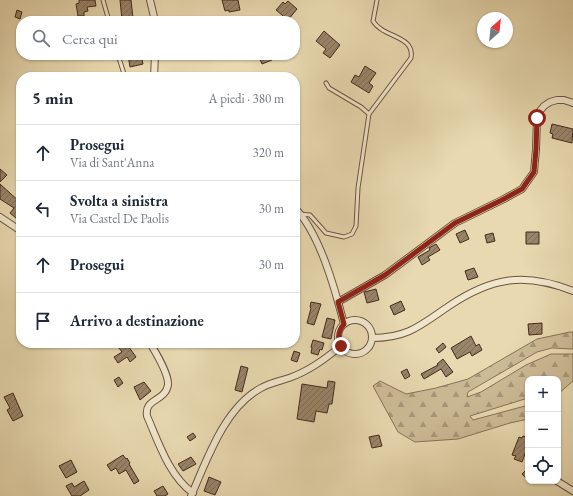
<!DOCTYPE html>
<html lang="it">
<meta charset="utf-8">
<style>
:root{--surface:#fff;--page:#f6f6f7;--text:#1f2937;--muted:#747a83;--line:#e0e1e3}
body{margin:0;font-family:"EB Garamond",serif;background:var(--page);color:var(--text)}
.controls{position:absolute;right:12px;bottom:12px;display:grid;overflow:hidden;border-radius:8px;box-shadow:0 1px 3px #0004}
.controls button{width:36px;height:36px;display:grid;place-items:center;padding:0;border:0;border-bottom:1px solid var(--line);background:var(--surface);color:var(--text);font:20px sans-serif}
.compass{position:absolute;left:477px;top:12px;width:36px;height:36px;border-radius:50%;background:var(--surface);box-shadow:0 1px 3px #0004;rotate:27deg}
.stop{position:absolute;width:12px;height:12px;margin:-9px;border:3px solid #8f2418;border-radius:50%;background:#fff}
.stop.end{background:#8f2418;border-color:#fff;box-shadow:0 1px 4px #0008}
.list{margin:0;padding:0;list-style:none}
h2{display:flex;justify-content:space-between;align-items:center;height:52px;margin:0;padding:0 16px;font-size:17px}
h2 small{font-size:13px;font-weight:400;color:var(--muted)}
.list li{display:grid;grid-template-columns:26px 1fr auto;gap:12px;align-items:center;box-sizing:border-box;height:56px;padding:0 16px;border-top:1px solid var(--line)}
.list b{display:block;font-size:15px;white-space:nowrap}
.list p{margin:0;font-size:13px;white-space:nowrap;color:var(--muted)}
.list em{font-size:13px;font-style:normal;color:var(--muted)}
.icon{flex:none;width:22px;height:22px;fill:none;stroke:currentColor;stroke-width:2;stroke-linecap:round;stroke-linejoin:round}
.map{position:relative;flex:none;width:573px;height:496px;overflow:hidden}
.search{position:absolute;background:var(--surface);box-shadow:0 1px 3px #0004;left:16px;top:16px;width:284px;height:44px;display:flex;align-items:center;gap:10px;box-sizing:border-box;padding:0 14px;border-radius:16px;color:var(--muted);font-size:15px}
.panel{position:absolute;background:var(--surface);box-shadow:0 1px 3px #0004;left:16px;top:72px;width:284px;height:276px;border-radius:16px}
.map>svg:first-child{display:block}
.forest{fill:url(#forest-firs);stroke:#88725a}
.building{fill:url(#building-hatch);stroke:#432a1e}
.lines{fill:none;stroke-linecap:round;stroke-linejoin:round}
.service-casing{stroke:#6c5642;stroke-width:5}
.minor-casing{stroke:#6c5642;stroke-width:8}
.service{stroke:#f0e6cc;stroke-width:3}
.minor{stroke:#f0e6cc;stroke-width:6}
.route{stroke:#8f2418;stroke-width:5}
</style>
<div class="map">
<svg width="573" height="496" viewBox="0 0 573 496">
<defs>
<pattern id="forest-firs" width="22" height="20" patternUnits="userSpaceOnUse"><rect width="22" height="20" fill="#ccbb97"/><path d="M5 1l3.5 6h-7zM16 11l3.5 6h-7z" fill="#a7987b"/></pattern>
<pattern id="building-hatch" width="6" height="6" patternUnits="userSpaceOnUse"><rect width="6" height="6" fill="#99856a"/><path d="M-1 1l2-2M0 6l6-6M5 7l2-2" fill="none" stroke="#7e6d57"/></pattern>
</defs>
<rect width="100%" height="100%" fill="#e8d9b0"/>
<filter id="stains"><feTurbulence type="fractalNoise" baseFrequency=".005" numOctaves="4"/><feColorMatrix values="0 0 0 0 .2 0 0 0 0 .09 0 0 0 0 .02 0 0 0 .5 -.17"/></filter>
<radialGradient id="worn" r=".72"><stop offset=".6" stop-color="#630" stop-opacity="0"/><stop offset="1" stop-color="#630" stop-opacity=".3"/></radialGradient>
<path class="forest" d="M570,332h3v17l-21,-1 -15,4 -69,40 -1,5 14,-5 45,-27 25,-11h22v27l-15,13v-15h-30v19l-58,18 3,4 52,-14 3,2v11l-18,4 -52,16 -43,3 -17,-10 -25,-46 7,-5 26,13 30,-6 32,-9 69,-40z"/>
<path class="building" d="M79,0h16l1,6 -9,1 1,4 -4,1v4h-6l-2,-12 3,-1z
M120,0h11l2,18 -11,2z
M222,0h16l2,10 -11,2v-2l-4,1z
M288,1l9,8 -9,11 -12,-10 7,-8 2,2z
M17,10l5,2 -2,7 -5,-2z
M324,31l16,14 -10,13 -7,-5 3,-4 -10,-8z
M128,55h13l2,9 -13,3z
M258,55h11l3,5 -10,4z
M365,66l11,7 -7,10 4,3 -4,7 -18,-11 4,-7 4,2z
M552,124l21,5 -1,14 -20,-5 1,-4 -3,-1z
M0,169l7,6 -7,7z
M0,184l21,19v9l-5,6 -6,-5 4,-5 -14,-9z
M465,230l4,9 -9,4 -4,-9z
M526,232h13v12h-13z
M493,233l2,8 -8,2 -2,-8z
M436,244l4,6 -12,7 2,3 -8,5 -4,-8 12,-7 -1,-2z
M474,268l4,9 -10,3 -3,-9z
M376,289l3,11 -12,3 -3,-11z
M401,301l4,9 -11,5 -4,-9z
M311,302l10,2 -7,21 -7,-2 4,-15 -1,-1z
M327,318l8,2 -4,19 -9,-2z
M542,323v11l-13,1 -1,-11z
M471,336l5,10 3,-2 3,6 -10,6 -2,-4 -13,7 -6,-11z
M313,340l11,3 -2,7 -2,-1 -2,6 -7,-2 1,-5 -1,-1z
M126,343l10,14 -6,5 -3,-5 -9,6 -4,-6 8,-5 -3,-4z
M443,343l3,4 -7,6 -3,-4z
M294,351l6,2 -3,9 -6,-2z
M443,359l10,13 -7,5 -5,-8 -17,10 -3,-5 17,-9 -1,-1z
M241,366l7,2 -6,24 -7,-2z
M407,369l3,7 -5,3 -4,-7z
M119,377l4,6 -5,4 -4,-7z
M328,381l7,1 -3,22h-3l-2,9 -11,-2 -2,11 -17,-3 5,-35 25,4z
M144,382l7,9 -11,9 -6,-13z
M13,393l10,23 -10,5 -6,-11 3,-2 -6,-11z
M193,433l3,4 -6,4 -3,-4z
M379,435l3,11 -10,2 -3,-11z
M523,436l5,2v8l-6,16 -8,-3 2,-3 -4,-1 7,-18 3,1z
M123,455l3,4 1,-1 3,5 -1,1 10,17 -5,3 -8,-14 -7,4 -3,-6 -5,3 -4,-6z
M191,457l5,7 -13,7 -5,-7z
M71,460l6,12 -11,6 -7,-12z
M528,468v12l-6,-6z
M209,477l12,5 -6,13 -11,-4z
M84,481l5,9 -9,6h-8l-6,-10 6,-3 2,4z
M163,486l5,8 -3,2h-8l-3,-5z"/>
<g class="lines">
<g class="service-casing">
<path id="service" d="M103,0l6,21
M118,55l7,22
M369,114l42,-56c4,-23 -28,-20 -38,-37l4,-21
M300,214l10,1 16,18 18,4 8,-3 4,-8 2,-38 11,-74 -8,-7 -32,-19 -3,-5"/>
</g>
<g class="minor-casing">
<path id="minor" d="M150,0l5,21
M154,77l1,-22
M295,208c25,26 40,81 49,116
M0,217l21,14
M338,302l47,-27 70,-52 47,-23 20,-11 12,-17 2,-23 1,-31 2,-6 5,-6 6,-4 7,-2h7l9,3
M338 337a17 17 0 1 1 34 0a17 17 0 1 1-34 0Z
M372,338c36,0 49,-13 77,-32 43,-29 76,-34 124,-15
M150,343c6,10 19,31 18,42 -3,17 -24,13 -21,31 11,25 22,60 46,77
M557,481l16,10
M191,496c16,-36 33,-88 70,-108 9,-5 19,-7 28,-10 20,-7 36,-19 52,-32"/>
</g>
<use href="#service" class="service"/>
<use href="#minor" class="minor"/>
</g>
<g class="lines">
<path class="route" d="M341,346c-4,-8 -3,-15 3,-22l-6,-22 47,-27 70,-52 47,-23 20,-11 12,-17 2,-23 1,-31"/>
</g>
<rect width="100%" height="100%" filter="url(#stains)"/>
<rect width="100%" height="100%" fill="url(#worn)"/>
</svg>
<div class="controls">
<button>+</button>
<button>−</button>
<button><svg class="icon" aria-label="locate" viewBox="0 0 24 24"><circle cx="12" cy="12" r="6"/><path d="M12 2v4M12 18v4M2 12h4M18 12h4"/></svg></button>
</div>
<svg class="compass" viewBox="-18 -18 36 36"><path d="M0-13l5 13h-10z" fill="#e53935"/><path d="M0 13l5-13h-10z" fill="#747a83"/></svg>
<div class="stop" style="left:537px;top:118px"></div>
<div class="stop end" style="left:341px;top:346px"></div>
<div class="search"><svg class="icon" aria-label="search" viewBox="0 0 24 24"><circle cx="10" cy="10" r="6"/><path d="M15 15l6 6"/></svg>Cerca qui</div>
<section class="panel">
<h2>5 min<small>A piedi · 380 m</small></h2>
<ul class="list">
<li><svg class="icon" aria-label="ahead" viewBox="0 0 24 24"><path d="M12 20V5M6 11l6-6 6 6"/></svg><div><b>Prosegui</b><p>Via di Sant'Anna</p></div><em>320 m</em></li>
<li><svg class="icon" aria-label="left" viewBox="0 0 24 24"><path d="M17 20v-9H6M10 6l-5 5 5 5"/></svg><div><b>Svolta a sinistra</b><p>Via Castel De Paolis</p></div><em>30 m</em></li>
<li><svg class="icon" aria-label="ahead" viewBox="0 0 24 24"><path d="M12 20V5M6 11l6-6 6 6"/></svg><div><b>Prosegui</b></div><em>30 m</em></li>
<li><svg class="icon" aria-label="arrive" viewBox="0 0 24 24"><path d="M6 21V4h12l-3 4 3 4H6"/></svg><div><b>Arrivo a destinazione</b></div></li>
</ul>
</section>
</div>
